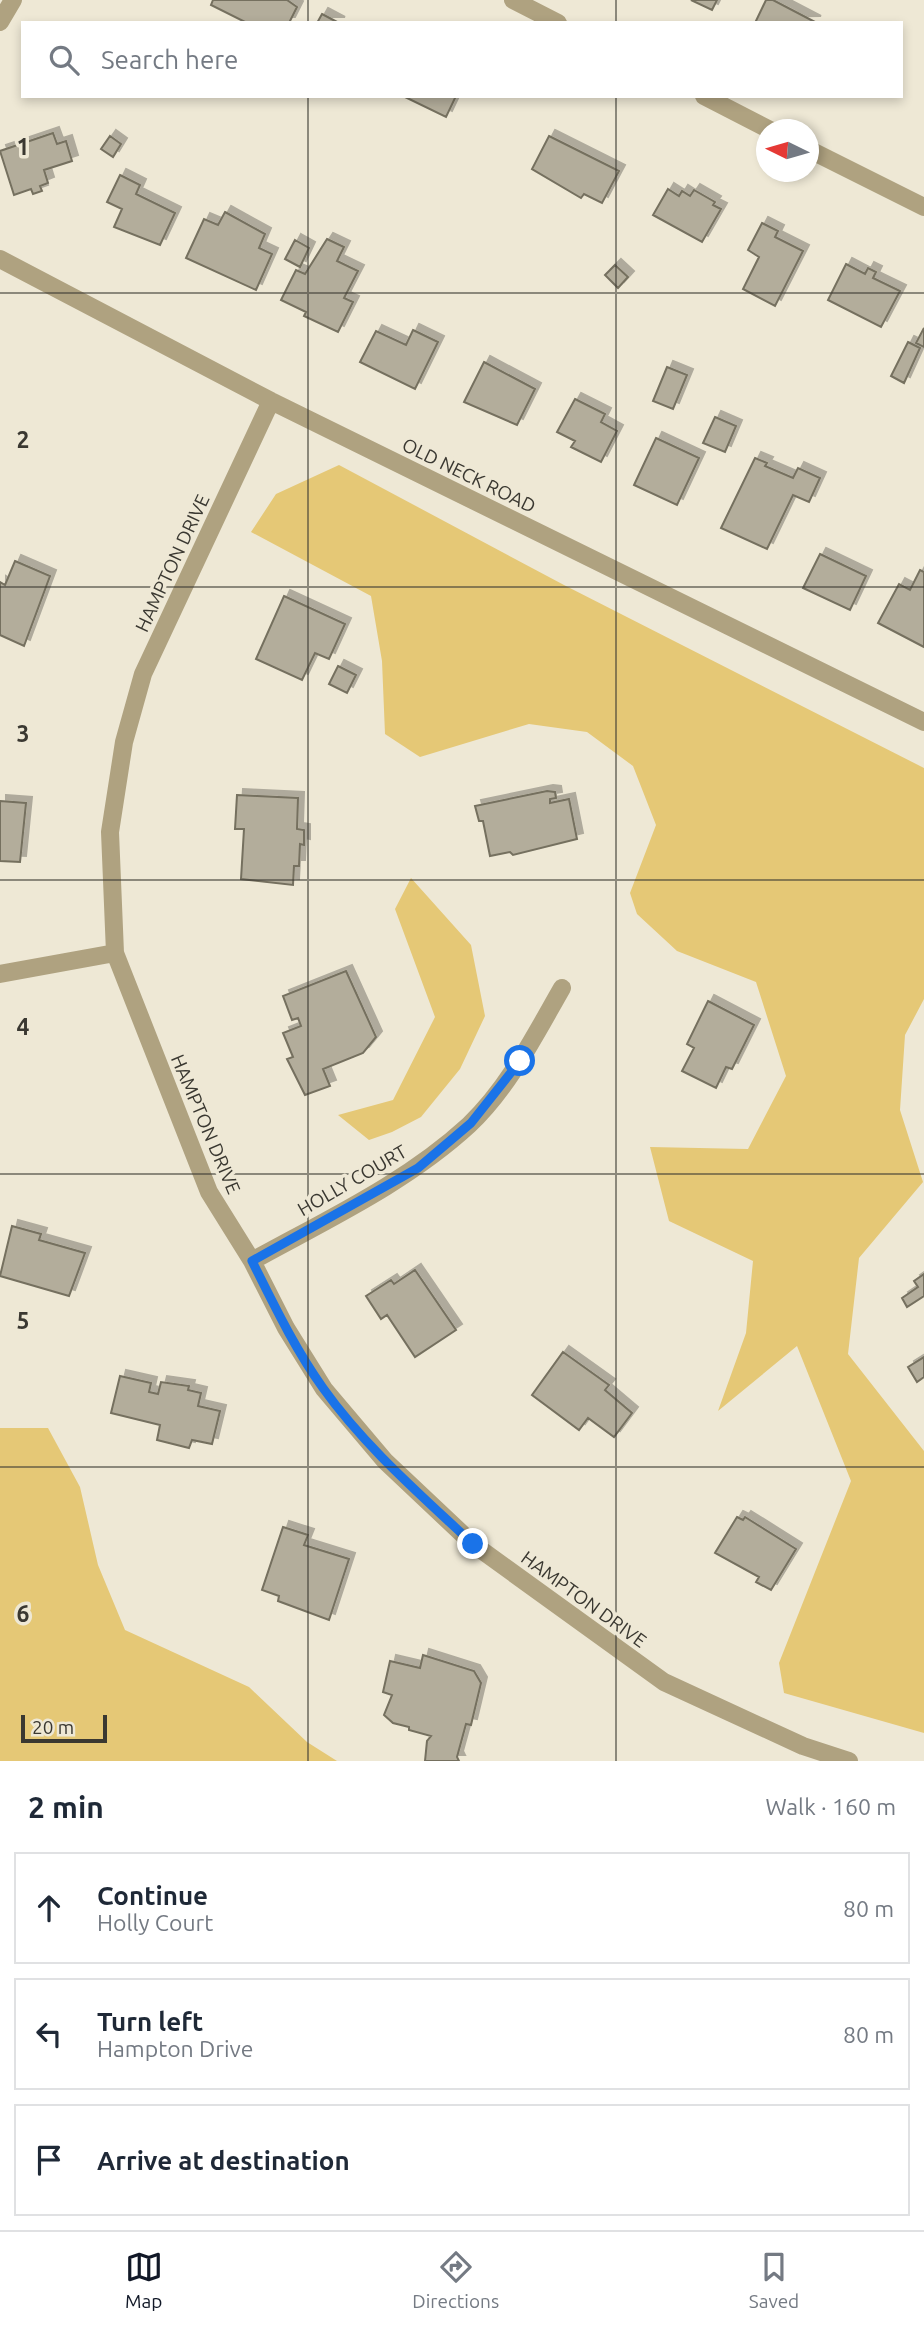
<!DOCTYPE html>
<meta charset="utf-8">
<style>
:root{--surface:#fff;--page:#f2f2f3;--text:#1f2937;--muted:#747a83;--line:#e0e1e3;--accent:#111827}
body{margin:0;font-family:Ubuntu,sans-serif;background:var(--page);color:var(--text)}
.compass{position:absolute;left:756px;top:119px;width:63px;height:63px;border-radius:50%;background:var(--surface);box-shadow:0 4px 10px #0003;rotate:275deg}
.scale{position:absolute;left:21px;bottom:18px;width:86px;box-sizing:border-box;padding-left:7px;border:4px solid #3a3831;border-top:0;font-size:19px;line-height:24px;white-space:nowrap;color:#3a3831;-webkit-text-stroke:5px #eee8d5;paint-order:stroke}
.stop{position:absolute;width:21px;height:21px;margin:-16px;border:5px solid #1a73e8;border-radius:50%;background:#fff}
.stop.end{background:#1a73e8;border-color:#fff;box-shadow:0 2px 7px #0008}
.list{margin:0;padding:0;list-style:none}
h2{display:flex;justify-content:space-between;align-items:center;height:91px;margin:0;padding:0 28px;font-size:30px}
h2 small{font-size:23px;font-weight:400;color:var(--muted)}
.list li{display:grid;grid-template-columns:46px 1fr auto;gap:21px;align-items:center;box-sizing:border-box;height:112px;margin:0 14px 14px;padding:0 14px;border:2px solid var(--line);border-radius:0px}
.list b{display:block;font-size:26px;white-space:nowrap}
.list p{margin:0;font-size:23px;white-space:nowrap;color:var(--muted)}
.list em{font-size:23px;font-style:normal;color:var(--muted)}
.icon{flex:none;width:38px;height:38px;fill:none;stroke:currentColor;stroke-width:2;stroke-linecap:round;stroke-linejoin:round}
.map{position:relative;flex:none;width:924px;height:1761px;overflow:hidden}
.search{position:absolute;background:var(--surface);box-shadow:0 4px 10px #0003;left:21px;right:21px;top:21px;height:77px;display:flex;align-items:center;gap:18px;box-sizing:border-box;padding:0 24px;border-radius:0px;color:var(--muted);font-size:26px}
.sheet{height:469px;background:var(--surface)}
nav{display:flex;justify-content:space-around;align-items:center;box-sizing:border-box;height:98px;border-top:2px solid var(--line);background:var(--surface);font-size:19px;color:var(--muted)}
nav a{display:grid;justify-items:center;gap:4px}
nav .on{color:var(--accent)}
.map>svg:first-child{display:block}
.green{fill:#e5c876}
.building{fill:#b3ad9b;stroke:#75705f;stroke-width:2;filter:url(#shadow)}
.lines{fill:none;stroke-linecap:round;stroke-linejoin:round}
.minor{stroke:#afa280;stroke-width:18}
.route{stroke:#1a73e8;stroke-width:9}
.grid{fill:none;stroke:#3a3831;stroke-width:2;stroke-opacity:0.55}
.labels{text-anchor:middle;stroke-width:7;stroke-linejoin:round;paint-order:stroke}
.street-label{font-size:19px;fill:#3a3831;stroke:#eee8d5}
.grid-label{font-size:23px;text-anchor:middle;font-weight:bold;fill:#3a3831;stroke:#eee8d5;stroke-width:7;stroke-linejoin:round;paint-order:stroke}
</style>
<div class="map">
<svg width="924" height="1761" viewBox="0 0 924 1761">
<defs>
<filter id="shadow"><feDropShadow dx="6" dy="-6" stdDeviation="0" flood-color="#0004"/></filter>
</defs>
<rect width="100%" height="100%" fill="#eee8d5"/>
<path class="green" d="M339,465l225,120 360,183v231l-19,36 -5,75 23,72 -64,76 -11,96 76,97v282l-140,-40 -5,-30 72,-182 -54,-135 -79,65 28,-78 7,-72 -84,-40 -19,-74 98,2 38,-73 -30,-94 -79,-31 -40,-37 -7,-21 26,-68 -23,-59 -46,-34 -58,-8 -109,33 -35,-23 -3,-73 -11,-65 -120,-64 25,-38z
M411,878l60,67 14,71 -25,53 -39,48 -29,15 -23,8 -31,-25 55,-15 42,-83 -40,-108z
M0,1428h48l32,59 18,78 27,65 124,57 58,55 30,19h-337z"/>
<path class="building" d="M213,0h74l10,7 -8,16h-42l-36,-18z
M691,0h26l-5,10z
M766,0h7l42,22 -60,1z
M322,14l17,9h-22z
M403,96h53l-10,21z
M53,133l4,11 9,-3 6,20 -28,9 4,13 -8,3 2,5 -9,3 -2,-5 -17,6 -14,-44z
M110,136l11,8 -8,13 -12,-8z
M549,136l70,35 -17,32 -18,-9 -3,4 -49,-29z
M120,175l20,10 -4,9 39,19 -15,32 -46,-18 8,-18 -15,-7z
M668,189l11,7 3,-5 8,5 4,-6 21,12 -2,3 8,4 -19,33 -49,-27z
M225,212l40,22 -6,14 13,6 -16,36 -70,-32 18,-39 14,6z
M762,223l16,8 -3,6 28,14 -28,55 -32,-17 16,-32 -11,-7z
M327,239l17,8 -7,14 21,10 -14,27 9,4 -15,30 -34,-16 2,-4 -25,-12 15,-30 9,4z
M295,240l14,8 -9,19 -15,-8z
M846,264l19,10 3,-6 8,4 -3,6 27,13 -19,36 -53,-27z
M615,265l13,12 -10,11 -13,-13z
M924,328v19l-8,-4z
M413,330l25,12 -23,47 -55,-27 16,-31 30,14z
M908,342l12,6 -16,35 -13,-7z
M484,362l51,27 -18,36 -53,-23z
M667,367l20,8 -14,34 -20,-8z
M575,399l30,15 -4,8 16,9 -16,31 -30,-15 4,-6 -18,-9z
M715,417l21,9 -11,26 -22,-9z
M656,438l43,20 -22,47 -43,-20z
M755,458l12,5 -2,3 28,12 5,-10 22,10 -11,24 -16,-7 -26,54 -46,-21z
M820,554l46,22 -16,34 -47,-22z
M15,561l35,15 -26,70 -24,-11v-53l5,3z
M920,570l4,2v75l-46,-24 21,-39 11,6z
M284,596l61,28 -16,35 -14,-6 -13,27 -46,-21z
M338,666l18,9 -9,18 -18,-9z
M547,791l8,1 1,6 -6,1v4l19,-4 8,40 -64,16 -3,-3 -20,4 -7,-35h-4l-4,-15z
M237,795l61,3 -1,31 7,1v15l-4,-1 -1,22h-5l-1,19 -52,-6 3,-50h-9z
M0,801l26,2 -6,59 -20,-1z
M346,971l30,66 -13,16 -40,16 7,17 -25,9 -18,-36 6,-2 -10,-24 18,-7 -3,-8 -6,2 -9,-24z
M708,1001l46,24 -22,44 -6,-2 -10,21 -34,-17 12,-23 -7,-4z
M12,1226l29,8 -2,6 46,13 -16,43 -69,-20z
M415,1270l41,60 -41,27 -28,-42 -6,4 -15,-23 25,-16 3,4z
M924,1274v22l-17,11 -5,-9 16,-11 -4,-6z
M563,1352l46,33 -4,5 27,23 -18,24 -26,-19 -9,12 -47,-35z
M924,1357v20l-7,5 -9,-15z
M120,1376l31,7 -2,9 9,2 3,-12 28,4 -1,4 13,3 -3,13 22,5 -8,33 -20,-4 -3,8 -32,-8 3,-15 -49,-12z
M737,1517l6,3 2,-3 51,32 -25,41 -15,-8 3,-5 -44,-24z
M283,1527l25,8 -4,10 45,14 -20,61 -51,-19 1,-5 -17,-6z
M423,1655l51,16 7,12 -10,42 -5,-1 -9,33 2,4h-34l2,-20 4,-5 -22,-6v-3l-16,-4 -9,-8 8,-20 -9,-3 7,-31 30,7z"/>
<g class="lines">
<path class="minor" d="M513,0l45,23
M0,22l13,-22
M704,96l66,34
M808,149l116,58
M0,259l271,142 653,321
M271,401l-128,273 -19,68 -14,90 5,121 94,239 43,69 34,67 38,61 61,72 88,83 191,138 139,64 46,15
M0,974l115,-21
M252,1261c74,-41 154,-78 217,-136 40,-38 66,-90 93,-137"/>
</g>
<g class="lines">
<path class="route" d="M473,1544c-52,-49 -108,-97 -150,-156 -28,-39 -49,-83 -71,-127l166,-93 53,-45 49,-62"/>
</g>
<path class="grid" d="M308,0v23M616,0v23M308,96v1665M616,96v1665M0,293h924M0,587h924M0,880h924M0,1174h924M0,1467h924"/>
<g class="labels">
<g class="street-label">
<text transform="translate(469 475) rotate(26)" y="7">OLD NECK ROAD</text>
<text transform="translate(172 563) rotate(-65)" y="7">HAMPTON DRIVE</text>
<text transform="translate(206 1124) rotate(67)" y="7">HAMPTON DRIVE</text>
<text transform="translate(352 1180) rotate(-30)" y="7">HOLLY COURT</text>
<text transform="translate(584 1599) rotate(36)" y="7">HAMPTON DRIVE</text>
</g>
</g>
<g class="grid-label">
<text x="23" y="155">1</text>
<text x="23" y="448">2</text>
<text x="23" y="742">3</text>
<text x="23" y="1035">4</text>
<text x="23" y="1329">5</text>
<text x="23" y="1622">6</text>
</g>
</svg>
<svg class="compass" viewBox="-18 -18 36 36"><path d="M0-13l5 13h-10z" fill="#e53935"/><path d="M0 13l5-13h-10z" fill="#747a83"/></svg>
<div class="scale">20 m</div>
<div class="stop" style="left:520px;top:1061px"></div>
<div class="stop end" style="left:473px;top:1544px"></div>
<div class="search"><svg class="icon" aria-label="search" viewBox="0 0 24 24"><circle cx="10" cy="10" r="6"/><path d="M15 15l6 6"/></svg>Search here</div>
</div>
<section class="sheet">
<h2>2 min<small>Walk · 160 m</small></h2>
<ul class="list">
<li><svg class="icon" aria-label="ahead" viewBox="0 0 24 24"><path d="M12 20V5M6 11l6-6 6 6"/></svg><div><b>Continue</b><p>Holly Court</p></div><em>80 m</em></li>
<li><svg class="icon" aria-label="left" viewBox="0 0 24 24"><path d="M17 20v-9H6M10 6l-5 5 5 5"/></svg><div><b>Turn left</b><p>Hampton Drive</p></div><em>80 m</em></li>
<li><svg class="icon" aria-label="arrive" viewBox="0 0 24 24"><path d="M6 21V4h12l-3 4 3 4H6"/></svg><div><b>Arrive at destination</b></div></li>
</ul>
</section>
<nav>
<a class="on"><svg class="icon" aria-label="map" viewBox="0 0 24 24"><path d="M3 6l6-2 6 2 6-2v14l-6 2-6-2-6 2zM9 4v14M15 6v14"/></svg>Map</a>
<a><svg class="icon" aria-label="directions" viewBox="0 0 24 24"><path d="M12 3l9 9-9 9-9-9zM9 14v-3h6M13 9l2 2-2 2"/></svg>Directions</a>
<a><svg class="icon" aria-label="saved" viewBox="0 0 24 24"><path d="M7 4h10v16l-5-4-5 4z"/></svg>Saved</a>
</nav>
